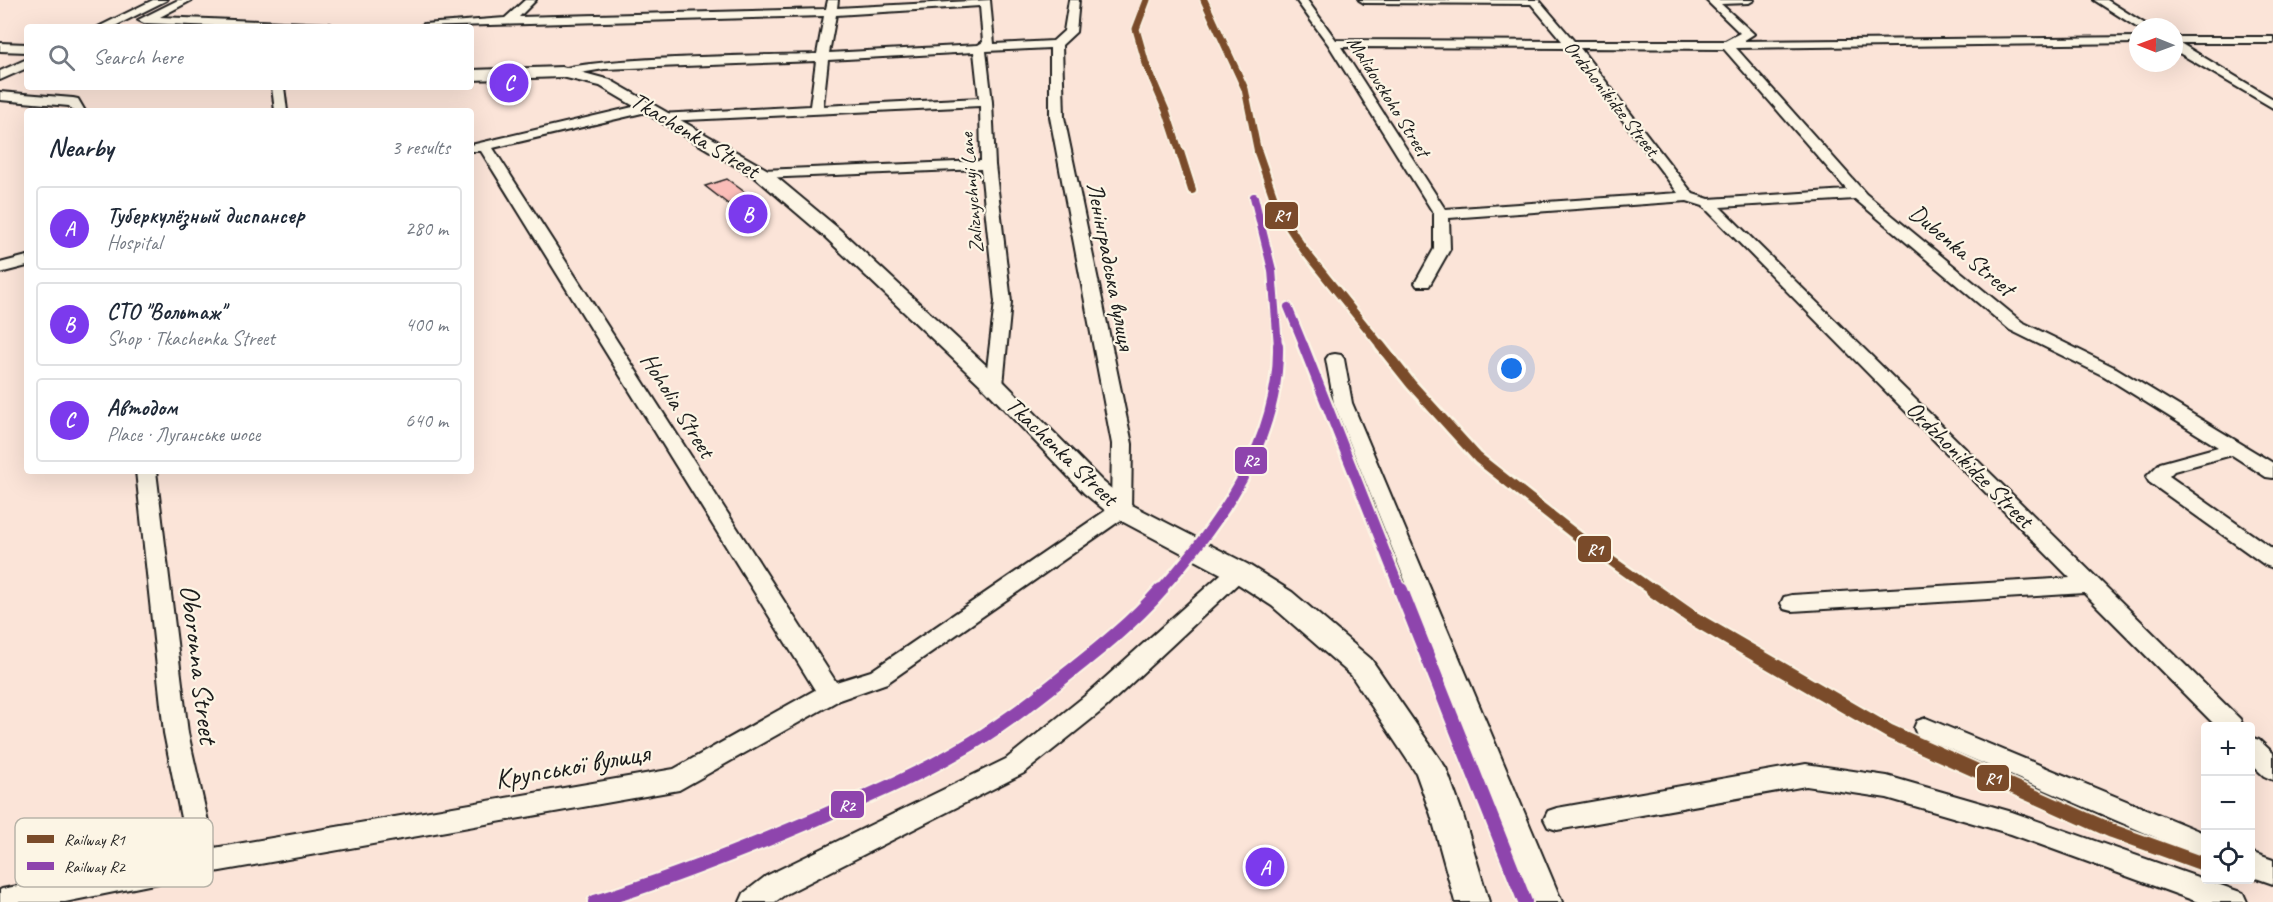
<!DOCTYPE html>
<meta charset="utf-8">
<style>
:root{--surface:#fff;--page:#f2f2f3;--text:#1f2937;--muted:#747a83;--line:#e0e1e3;--accent:#7c3aed}
body{margin:0;font-family:Caveat,sans-serif;background:var(--page);color:var(--text)}
.controls{position:absolute;right:18px;bottom:18px;display:grid;overflow:hidden;border-radius:6px;box-shadow:0 6px 24px #0002}
.controls button{width:54px;height:54px;display:grid;place-items:center;padding:0;border:0;border-bottom:2px solid var(--line);background:var(--surface);color:var(--text);font:30px sans-serif}
.compass{position:absolute;left:2129px;top:18px;width:54px;height:54px;border-radius:50%;background:var(--surface);box-shadow:0 6px 24px #0002;rotate:271deg}
.you{position:absolute;left:1512px;top:369px;width:21px;height:21px;margin:-15px;border:4px solid #fff;border-radius:50%;background:#1a73e8;box-shadow:0 0 0 9px #1a73e833}
.badge{display:grid;place-items:center;width:39px;height:39px;border-radius:50%;background:var(--accent);color:#fff;font-size:20px;font-weight:700}
.pin{position:absolute;translate:-50% -50%;border:3px solid #fff;box-shadow:0 2px 6px #0006}
.list{margin:0;padding:0;list-style:none}
h2{display:flex;justify-content:space-between;align-items:center;height:78px;margin:0;padding:0 24px;font-size:26px}
h2 small{font-size:20px;font-weight:400;color:var(--muted)}
.list li{display:grid;grid-template-columns:39px 1fr auto;gap:18px;align-items:center;box-sizing:border-box;height:84px;margin:0 12px 12px;padding:0 12px;border:2px solid var(--line);border-radius:6px}
.list b{display:block;font-size:22px;white-space:nowrap}
.list p{margin:0;font-size:20px;white-space:nowrap;color:var(--muted)}
.list em{font-size:20px;font-style:normal;color:var(--muted)}
.icon{flex:none;width:33px;height:33px;fill:none;stroke:currentColor;stroke-width:2;stroke-linecap:round;stroke-linejoin:round}
.map{position:relative;flex:none;width:2273px;height:902px;overflow:hidden}
.search{position:absolute;background:var(--surface);box-shadow:0 6px 24px #0002;left:24px;top:24px;width:450px;height:66px;display:flex;align-items:center;gap:15px;box-sizing:border-box;padding:0 21px;border-radius:6px;color:var(--muted);font-size:22px}
.panel{position:absolute;background:var(--surface);box-shadow:0 6px 24px #0002;left:24px;top:108px;width:450px;height:366px;border-radius:6px}
.map>svg:first-child{display:block}
.building{fill:#fabdb8;stroke:#1c1c1c;stroke-width:1.5}
.lines{fill:none;stroke-linecap:round;stroke-linejoin:round}
.minor-casing{stroke:#1c1c1c;stroke-width:4}
.major-casing{stroke:#1c1c1c;stroke-width:4}
.minor{fill:#fcf5e5;fill-rule:evenodd}
.major{fill:#fcf5e5;fill-rule:evenodd}
.rail-1-far3-casing{stroke:#fcf5e5;stroke-width:10}
.rail-1-far2-casing{stroke:#fcf5e5;stroke-width:12}
.rail-1-far1-casing{stroke:#fcf5e5;stroke-width:15}
.rail-1-casing{stroke:#fcf5e5;stroke-width:18}
.rail-2-far2-casing{stroke:#fcf5e5;stroke-width:12}
.rail-2-far1-casing{stroke:#fcf5e5;stroke-width:15}
.rail-2-casing{stroke:#fcf5e5;stroke-width:18}
.rail-1-far3{stroke:#7a4b2a;stroke-width:7}
.rail-1-far2{stroke:#7a4b2a;stroke-width:8}
.rail-1-far1{stroke:#7a4b2a;stroke-width:10}
.rail-1{stroke:#7a4b2a;stroke-width:14}
.rail-2-far2{stroke:#8e44ad;stroke-width:8}
.rail-2-far1{stroke:#8e44ad;stroke-width:10}
.rail-2{stroke:#8e44ad;stroke-width:14}
.labels{text-anchor:middle;stroke-width:4.5;stroke-linejoin:round;paint-order:stroke}
.far-street-label{font-size:20px;fill:#1c1c1c;stroke:#fcf5e5}
.street-label{font-size:24px;fill:#1c1c1c;stroke:#fcf5e5}
.near-street-label{font-size:28px;fill:#1c1c1c;stroke:#fcf5e5}
.key{fill:#fcf5e5;stroke:#b9b4a9;stroke-width:1.5}
.key-label{font-size:16px;fill:#1c1c1c}
.line-badge{stroke:#fcf5e5;stroke-width:2}
.badge-label{font-size:16px;text-anchor:middle;font-weight:bold;fill:#fff}
</style>
<div class="map">
<svg width="2273" height="902" viewBox="0 0 2273 902">
<rect width="100%" height="100%" fill="#fbe4d8"/>
<filter id="ink" filterUnits="userSpaceOnUse"><feTurbulence type="fractalNoise" baseFrequency=".0167" numOctaves="2"/><feDisplacementMap in="SourceGraphic" scale="12" xChannelSelector="R" yChannelSelector="G"/><feConvolveMatrix kernelMatrix="1 2 1 2 8 2 1 2 1" color-interpolation-filters="sRGB"/></filter>
<g filter="url(#ink)">
<path class="building" d="M727,179l23,17 -22,8 -23,-18z"/>
<g class="lines">
<g class="minor-casing">
<path id="minor" d="M153,0h14l-54,27h-15z
M178,0h14l-32,17 170,7 6,3h-96l-96,-4 -6,-3z
M525,0h11l-17,17 307,-8 2,-9h10l-1,8 153,-8 4,44 59,-3 11,-10 5,-31h10l-3,32 -14,13 2,72 68,327 -1,66 -3,5 -241,168 -48,17 -160,90 -476,84 -138,28h-65v-12l2,-1 186,-36 -24,-120 -28,-262h20l32,262 26,115 460,-79 141,-79 -334,-539h-10v-6l179,-42 6,4 -1,3 -162,38 343,534 35,-11 240,-164 1,-63 -62,-327v-69l-64,3 6,51 3,63 16,137 -8,83 -3,4h-12l-3,-4 10,-83 -14,-133 -219,9 -7,-4 7,-4 219,-9 -1,-55 -315,15 -5,-1 -2,-3 2,-3 150,-8 6,-45 -212,8 -42,7 -6,-4c17,-15 224,-17 261,-18l7,-38 -406,11 6,-3 81,-6zM980,6l3,36 -5,3 -149,8 7,-38zM974,52l5,46 -156,8 5,-46z
M1296,0h11l29,40 226,1 -31,-37 -167,-1 -5,-3h180l35,41h151l15,-8 -34,-33h48l-5,3 -28,1 33,30 -11,7 395,-4v6l-402,5 130,146 156,128 94,46 157,95v15l-7,-1 -34,-22 -58,16 -5,5 104,73v19l-8,-3 -116,-83 -3,-5 14,-14 58,-16 -114,-71 -94,-46 -155,-131 -135,8 520,512 3,7h-27l-132,-133 -292,18 -8,-2 -3,-6 3,-6 8,-2 278,-17 -367,-372 -16,-5 -238,17 1,31 -21,37h-12l-2,-3 19,-34v-35l-106,-170zM1341,47l227,1 110,145 -233,16zM1580,48l144,1 123,141 -138,9 -16,-5z
M2094,0h13l43,27 -12,1z
M2174,37h99v6h-93l93,56v9l-99,-58z
M27,59v9l-27,12v-9z
M272,87h12l3,24h-12z
M0,92l73,6 5,1 7,12h-12l-4,-5 -69,-6z
M27,256v10l-27,7v-10z
M1335,354l6,1 3,4 8,44 210,499h-28l-200,-499 -8,-44 3,-4z
M1238,563l8,3 3,5 -3,5 -142,133 -80,64 -238,121 -11,8h-35l4,-9 22,-17 240,-117 80,-64 144,-129z
M1926,718l280,116v25l-289,-124 -3,-7 3,-7z
M2250,737l9,3 14,13v27l-9,-4 -14,-13z
M1806,764l81,12 125,36 231,81 4,9h-49l-187,-68 -124,-36 -81,-12 -249,44 -9,-3 -4,-8 4,-8 9,-3z
M2250,852l23,8v24l-23,-8z"/>
</g>
<g class="major-casing">
<path id="major" d="M0,43l27,1v8l-27,-1z
M562,67l48,13 158,90 71,59 163,151 100,101 28,23 117,60 45,28 79,67 75,109 17,47 26,87h-34l-24,-87 -15,-42 -65,-98 -79,-69 -43,-28 -117,-62 -28,-23 -98,-103 -161,-153 -69,-59 -156,-92 -38,-9 -91,3v-10z"/>
</g>
<use href="#minor" class="minor"/>
<use href="#major" class="major"/>
<g class="rail-1-far3-casing">
<path id="rail-1-far3" d="M1147,0l-11,29 10,35 21,49 13,40
M1204,0l41,89 13,64"/>
</g>
<g class="rail-1-far2-casing">
<path id="rail-1-far2" d="M1180,152l12,38
M1258,152l20,58 26,40 77,96"/>
</g>
<g class="rail-1-far1-casing">
<path id="rail-1-far1" d="M1380,345l31,39 67,74 108,85 69,49"/>
</g>
<g class="rail-1-casing">
<path id="rail-1" d="M1653,590l40,28 197,114 222,99 94,34"/>
</g>
<g class="rail-2-far2-casing">
<path id="rail-2-far2" d="M1254,197l18,73 6,76
M1288,307l16,39"/>
</g>
<g class="rail-2-far1-casing">
<path id="rail-2-far1" d="M1303,345l98,247
M1159,592c61,-68 121,-151 119,-247"/>
</g>
<g class="rail-2-casing">
<path id="rail-2" d="M1401,590l124,312
M595,902c75,-23 148,-52 221,-83 47,-21 94,-40 139,-66 40,-22 76,-50 111,-78 33,-26 67,-53 95,-85"/>
</g>
<use href="#rail-1-far3" class="rail-1-far3"/>
<use href="#rail-1-far2" class="rail-1-far2"/>
<use href="#rail-1-far1" class="rail-1-far1"/>
<use href="#rail-1" class="rail-1"/>
<use href="#rail-2-far2" class="rail-2-far2"/>
<use href="#rail-2-far1" class="rail-2-far1"/>
<use href="#rail-2" class="rail-2"/>
</g>
</g>
<g class="labels">
<g class="far-street-label">
<text transform="translate(1389 96) rotate(58)" y="7">Malidovskoho Street</text>
<text transform="translate(1612 98) rotate(52)" y="7">Ordzhonikidze Street</text>
<text transform="translate(971 193) rotate(-95)" y="7">Zaliznychnyi Lane</text>
</g>
<g class="street-label">
<text transform="translate(695 135) rotate(31)" y="8">Tkachenka Street</text>
<text transform="translate(1962 250) rotate(40)" y="8">Dubenka Street</text>
<text transform="translate(1111 266) rotate(79)" y="8">Ленінградська вулиця</text>
<text transform="translate(678 405) rotate(58)" y="8">Hoholia Street</text>
<text transform="translate(1062 451) rotate(44)" y="8">Tkachenka Street</text>
<text transform="translate(1970 464) rotate(45)" y="8">Ordzhonikidze Street</text>
</g>
<g class="near-street-label">
<text transform="translate(200 664) rotate(83)" y="10">Oboronna Street</text>
<text transform="translate(572 765) rotate(-10)" y="10">Крупської вулиця</text>
</g>
</g>
<rect x="15" y="818" width="198" height="69" rx="9" class="key"/>
<rect x="27" y="835" width="27" height="8" fill="#7a4b2a"/>
<rect x="27" y="862" width="27" height="8" fill="#8e44ad"/>
<g class="key-label">
<text x="64" y="845">Railway R1</text>
<text x="64" y="872">Railway R2</text>
</g>
<g class="line-badge">
<rect x="1264" y="201" width="35" height="29" rx="6" fill="#7a4b2a"/>
<rect x="1234" y="446" width="34" height="29" rx="6" fill="#8e44ad"/>
<rect x="1577" y="535" width="35" height="28" rx="6" fill="#7a4b2a"/>
<rect x="1976" y="764" width="34" height="28" rx="6" fill="#7a4b2a"/>
<rect x="830" y="790" width="35" height="29" rx="6" fill="#8e44ad"/>
</g>
<g class="badge-label">
<text x="1282" y="221">R1</text>
<text x="1251" y="466">R2</text>
<text x="1595" y="555">R1</text>
<text x="1993" y="784">R1</text>
<text x="847" y="811">R2</text>
</g>
</svg>
<div class="controls">
<button>+</button>
<button>−</button>
<button><svg class="icon" aria-label="locate" viewBox="0 0 24 24"><circle cx="12" cy="12" r="6"/><path d="M12 2v4M12 18v4M2 12h4M18 12h4"/></svg></button>
</div>
<svg class="compass" viewBox="-18 -18 36 36"><path d="M0-13l5 13h-10z" fill="#e53935"/><path d="M0 13l5-13h-10z" fill="#747a83"/></svg>
<div class="you"></div>
<div class="pin badge" style="left:1265px;top:867px">A</div>
<div class="pin badge" style="left:748px;top:214px">B</div>
<div class="pin badge" style="left:509px;top:83px">C</div>
<div class="search"><svg class="icon" aria-label="search" viewBox="0 0 24 24"><circle cx="10" cy="10" r="6"/><path d="M15 15l6 6"/></svg>Search here</div>
<section class="panel">
<h2>Nearby<small>3 results</small></h2>
<ul class="list">
<li><span class="badge">A</span><div><b>Туберкулёзный диспансер</b><p>Hospital</p></div><em>280 m</em></li>
<li><span class="badge">B</span><div><b>СТО &quot;Вольтаж&quot;</b><p>Shop · Tkachenka Street</p></div><em>400 m</em></li>
<li><span class="badge">C</span><div><b>Автодом</b><p>Place · Луганське шосе</p></div><em>640 m</em></li>
</ul>
</section>
</div>
